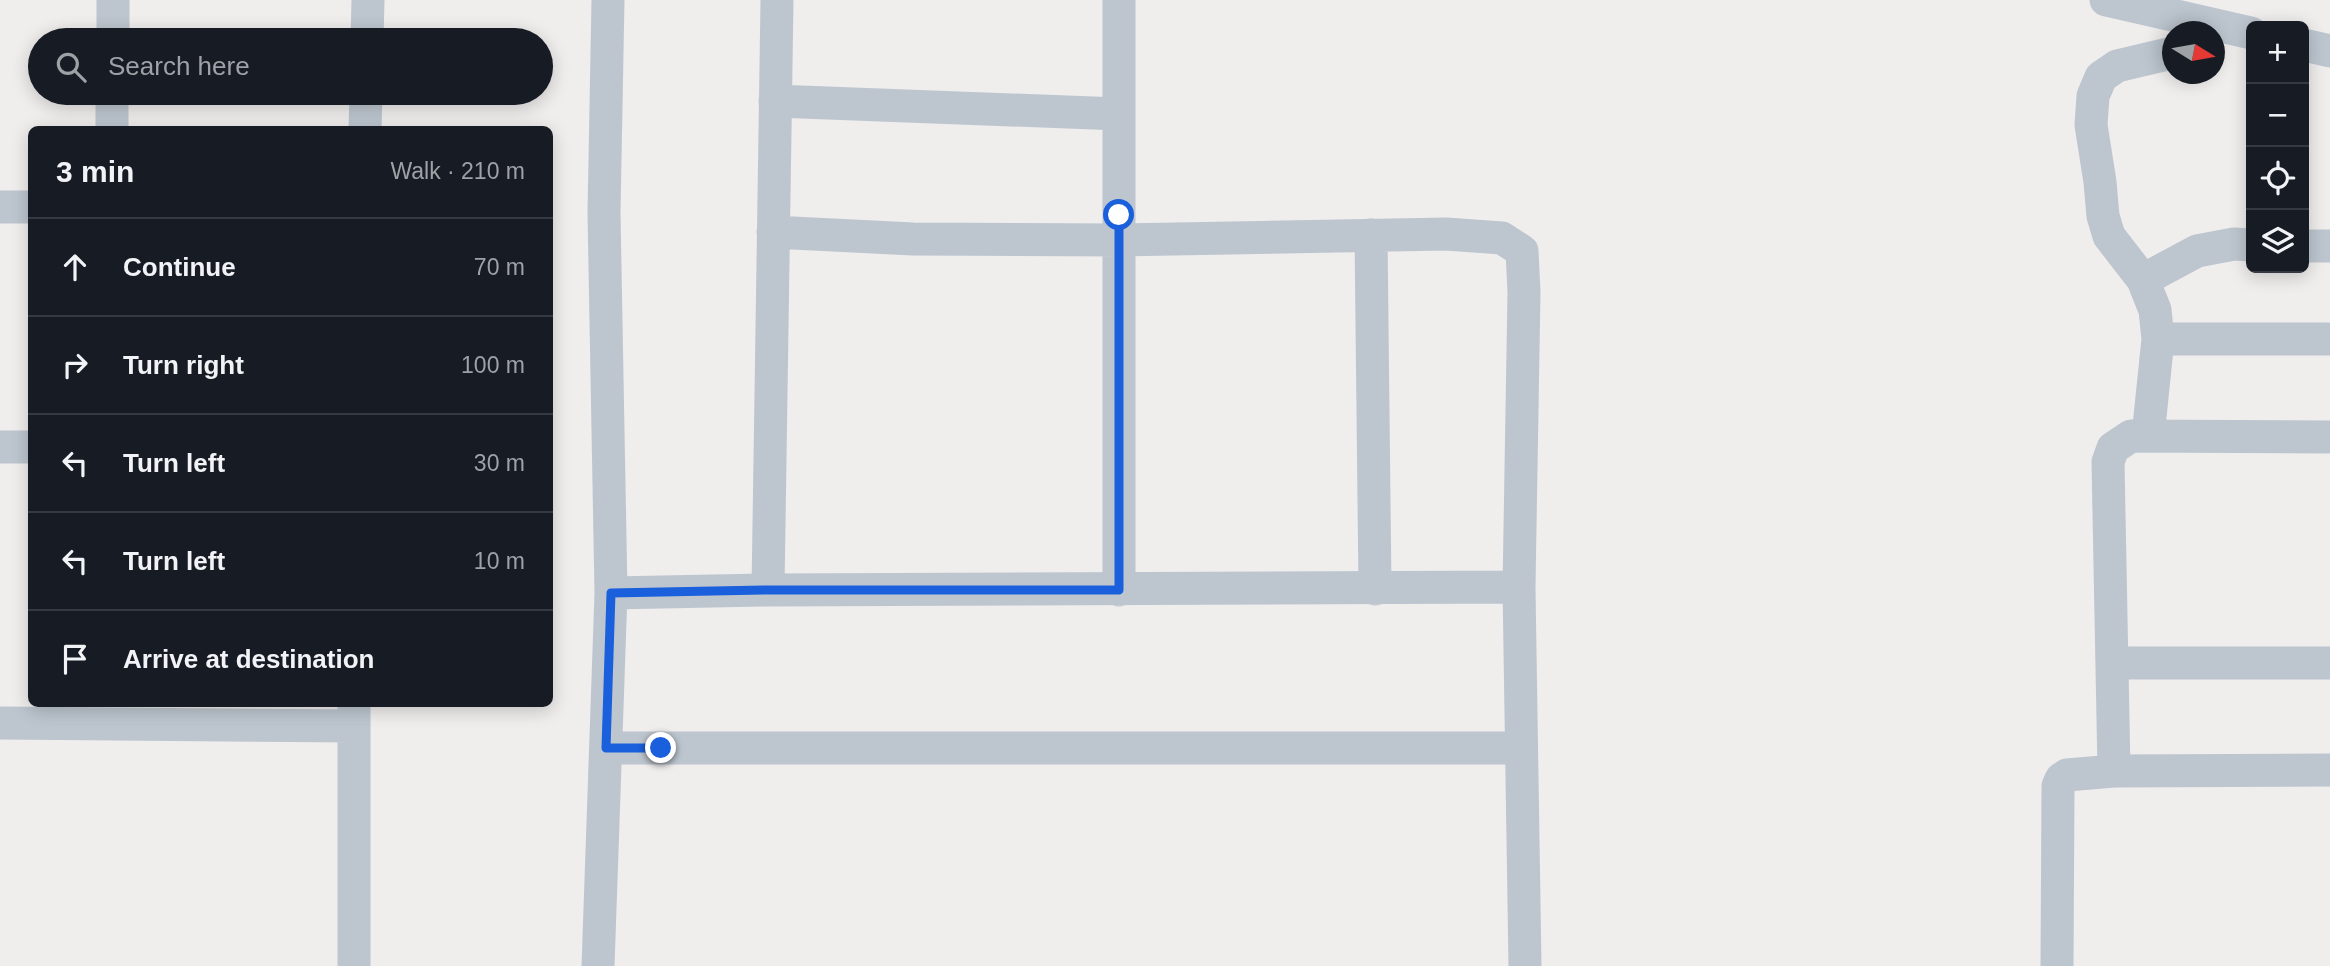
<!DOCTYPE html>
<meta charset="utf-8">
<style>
:root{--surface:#171b24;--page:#20242c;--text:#f1f3f6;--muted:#9ea1a6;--line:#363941}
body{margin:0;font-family:Arial,sans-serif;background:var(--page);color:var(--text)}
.controls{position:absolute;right:21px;top:21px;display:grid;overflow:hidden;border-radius:10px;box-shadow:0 4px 18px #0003}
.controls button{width:63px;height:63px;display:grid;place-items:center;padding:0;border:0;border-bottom:2px solid var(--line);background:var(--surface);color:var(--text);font:35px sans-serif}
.compass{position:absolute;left:2162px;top:21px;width:63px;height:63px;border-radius:50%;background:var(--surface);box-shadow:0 4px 18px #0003;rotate:101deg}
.stop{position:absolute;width:21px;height:21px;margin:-16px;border:5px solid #1a60dc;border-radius:50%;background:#fff}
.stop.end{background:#1a60dc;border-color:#fff;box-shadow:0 2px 7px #0008}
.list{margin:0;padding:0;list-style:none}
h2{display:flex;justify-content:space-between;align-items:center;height:91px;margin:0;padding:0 28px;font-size:30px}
h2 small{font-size:23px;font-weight:400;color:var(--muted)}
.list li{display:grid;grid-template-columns:46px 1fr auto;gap:21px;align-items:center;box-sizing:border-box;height:98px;padding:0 28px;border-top:2px solid var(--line)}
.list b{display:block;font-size:26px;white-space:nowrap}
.list em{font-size:23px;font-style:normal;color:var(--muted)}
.icon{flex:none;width:38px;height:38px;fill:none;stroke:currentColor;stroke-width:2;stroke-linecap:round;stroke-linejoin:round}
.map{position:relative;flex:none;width:2330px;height:966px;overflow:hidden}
.search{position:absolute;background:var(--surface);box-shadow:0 4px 18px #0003;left:28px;top:28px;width:525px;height:77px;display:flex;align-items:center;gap:18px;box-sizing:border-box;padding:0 24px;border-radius:38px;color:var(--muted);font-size:26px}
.panel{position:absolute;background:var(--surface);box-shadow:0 4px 18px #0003;left:28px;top:126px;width:525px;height:581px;border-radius:10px}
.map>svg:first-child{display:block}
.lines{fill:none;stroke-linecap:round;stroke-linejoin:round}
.minor{stroke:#bdc6cf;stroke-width:33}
.route{stroke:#1a60dc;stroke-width:9}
</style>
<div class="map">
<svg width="2330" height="966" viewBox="0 0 2330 966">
<rect width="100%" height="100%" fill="#f0eded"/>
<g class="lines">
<path class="minor" d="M2106,0l145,33
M113,40v-40
M367,40l1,-40
M2304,45l26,6
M775,101l344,13
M112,130v-37
M365,130l1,-37
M0,207h32
M773,232l140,7 206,1 327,-6 56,4 20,13 2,41 -5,295 6,379
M1371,235l4,354
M2304,246h26
M2143,280l54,-29 37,-7 17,1
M2158,339h172
M2148,436l10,-97 -3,-29 -12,-30 -34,-44 -6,-20 -3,-34 -9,-57 2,-29 8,-19 16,-11 55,-13
M0,447h32
M768,590l9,-590
M1119,590v-590
M611,593l157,-3 751,-3
M2112,663h218
M0,723l354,3
M606,748h914
M2114,771l216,-1
M354,966v-260
M598,966l13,-373 -7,-380 4,-213
M2057,966l1,-180 3,-7 6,-4 47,-4 -6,-309 5,-14 18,-12 199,1"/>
</g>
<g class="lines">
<path class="route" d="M661,748h-55l5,-155 157,-3h351v-375"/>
</g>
</svg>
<div class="controls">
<button>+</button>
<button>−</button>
<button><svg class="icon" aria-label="locate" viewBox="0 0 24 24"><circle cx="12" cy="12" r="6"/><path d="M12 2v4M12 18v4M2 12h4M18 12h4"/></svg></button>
<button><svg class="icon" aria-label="layers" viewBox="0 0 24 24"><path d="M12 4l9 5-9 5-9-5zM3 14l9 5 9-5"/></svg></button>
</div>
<svg class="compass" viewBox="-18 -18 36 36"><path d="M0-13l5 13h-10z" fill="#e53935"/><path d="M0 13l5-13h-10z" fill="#9ea1a6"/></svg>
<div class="stop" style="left:1119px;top:215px"></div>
<div class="stop end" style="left:661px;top:748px"></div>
<div class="search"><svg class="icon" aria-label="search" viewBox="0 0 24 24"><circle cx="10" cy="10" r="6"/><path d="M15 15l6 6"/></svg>Search here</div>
<section class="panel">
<h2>3 min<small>Walk · 210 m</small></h2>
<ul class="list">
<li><svg class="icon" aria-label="ahead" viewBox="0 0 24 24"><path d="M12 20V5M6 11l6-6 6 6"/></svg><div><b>Continue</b></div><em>70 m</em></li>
<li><svg class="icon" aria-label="right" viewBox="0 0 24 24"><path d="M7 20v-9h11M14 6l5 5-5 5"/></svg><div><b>Turn right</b></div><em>100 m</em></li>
<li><svg class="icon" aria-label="left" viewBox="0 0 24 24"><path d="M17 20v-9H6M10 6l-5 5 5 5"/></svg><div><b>Turn left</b></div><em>30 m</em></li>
<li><svg class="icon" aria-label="left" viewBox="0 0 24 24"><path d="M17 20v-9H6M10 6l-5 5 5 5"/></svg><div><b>Turn left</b></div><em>10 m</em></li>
<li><svg class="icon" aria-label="arrive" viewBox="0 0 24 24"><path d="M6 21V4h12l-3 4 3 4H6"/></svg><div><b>Arrive at destination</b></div></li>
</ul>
</section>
</div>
